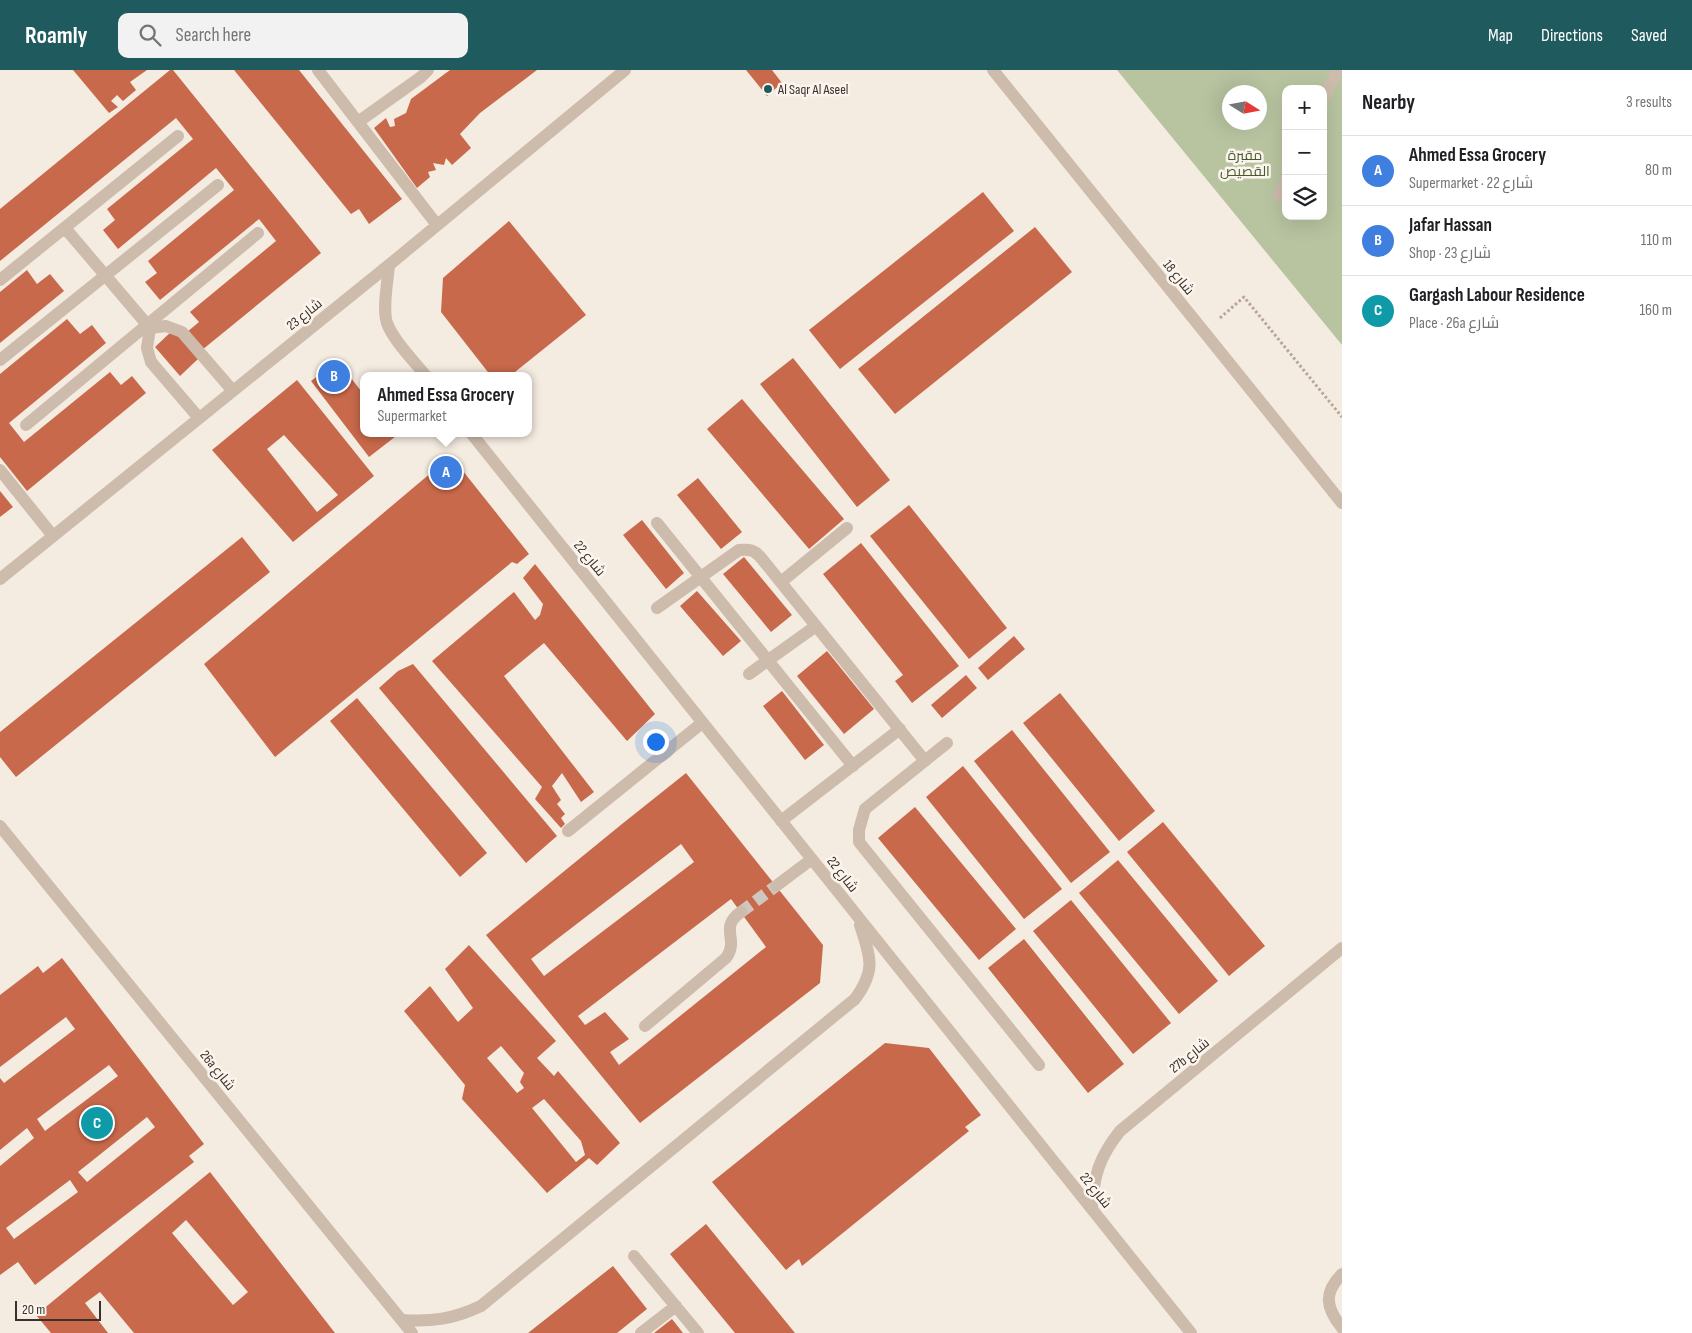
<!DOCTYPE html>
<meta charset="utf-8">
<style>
:root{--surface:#fff;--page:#f2f2f2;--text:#202124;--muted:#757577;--line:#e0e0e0;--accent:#1f5a5e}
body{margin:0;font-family:"Sofia Sans Condensed",Cairo,sans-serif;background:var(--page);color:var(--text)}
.controls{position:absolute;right:15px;top:15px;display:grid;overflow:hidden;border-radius:10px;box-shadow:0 5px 20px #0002}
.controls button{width:45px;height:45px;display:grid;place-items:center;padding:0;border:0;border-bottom:1px solid var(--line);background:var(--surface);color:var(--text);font:25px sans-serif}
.compass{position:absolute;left:1222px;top:15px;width:45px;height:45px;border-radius:50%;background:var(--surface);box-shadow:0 5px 20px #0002;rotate:101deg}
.scale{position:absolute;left:15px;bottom:12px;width:86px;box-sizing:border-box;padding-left:5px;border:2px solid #3b302b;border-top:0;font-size:14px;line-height:18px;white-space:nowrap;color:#3b302b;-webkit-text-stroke:4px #fbf5ee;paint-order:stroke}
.you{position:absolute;left:655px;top:671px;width:18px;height:18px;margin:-12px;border:4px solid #fff;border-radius:50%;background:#1a73e8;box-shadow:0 0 0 8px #1a73e833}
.badge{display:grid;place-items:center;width:32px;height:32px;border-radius:50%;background:var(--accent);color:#fff;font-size:16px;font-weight:700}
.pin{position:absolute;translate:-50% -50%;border:2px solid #fff;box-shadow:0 1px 5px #0006}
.popup{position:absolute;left:360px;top:302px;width:172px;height:65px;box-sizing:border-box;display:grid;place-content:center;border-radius:10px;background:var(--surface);filter:drop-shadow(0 1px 4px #0005);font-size:16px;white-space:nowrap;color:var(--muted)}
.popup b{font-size:19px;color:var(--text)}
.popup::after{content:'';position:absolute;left:50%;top:100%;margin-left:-10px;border:10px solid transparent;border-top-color:var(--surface)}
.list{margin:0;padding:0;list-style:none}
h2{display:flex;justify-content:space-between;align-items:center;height:65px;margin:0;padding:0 20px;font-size:21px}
h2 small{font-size:16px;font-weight:400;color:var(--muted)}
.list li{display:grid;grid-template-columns:32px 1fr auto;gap:15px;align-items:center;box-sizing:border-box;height:70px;padding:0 20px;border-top:1px solid var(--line)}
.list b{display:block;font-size:19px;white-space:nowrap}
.list p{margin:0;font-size:16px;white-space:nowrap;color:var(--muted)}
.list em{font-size:16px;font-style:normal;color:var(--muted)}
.icon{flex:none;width:28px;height:28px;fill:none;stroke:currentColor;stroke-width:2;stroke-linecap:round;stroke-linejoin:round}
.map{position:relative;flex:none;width:1342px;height:1263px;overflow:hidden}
header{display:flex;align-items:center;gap:30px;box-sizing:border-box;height:70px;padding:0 25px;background:var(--accent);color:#fff}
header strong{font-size:24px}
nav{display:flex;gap:28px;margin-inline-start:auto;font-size:18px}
.search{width:350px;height:45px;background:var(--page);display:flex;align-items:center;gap:12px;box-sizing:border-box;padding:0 18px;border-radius:10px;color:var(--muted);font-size:19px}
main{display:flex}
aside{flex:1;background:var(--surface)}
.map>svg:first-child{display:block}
.green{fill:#b8c4a0;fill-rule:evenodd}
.building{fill:#c8694b;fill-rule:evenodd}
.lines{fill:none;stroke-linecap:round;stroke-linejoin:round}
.minor-tunnel{stroke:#cfc6bd;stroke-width:12;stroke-dasharray:12 6;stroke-linecap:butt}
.path{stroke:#b9a596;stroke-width:3;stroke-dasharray:2.5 2.5;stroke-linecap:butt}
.service{stroke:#cdbbac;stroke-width:12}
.minor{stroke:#cdbbac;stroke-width:12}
.tertiary{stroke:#cdbbac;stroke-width:12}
.poi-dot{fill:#1f5a5e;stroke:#fbf5ee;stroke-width:2}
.labels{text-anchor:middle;stroke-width:5;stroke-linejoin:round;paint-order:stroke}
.poi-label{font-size:14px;fill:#3b302b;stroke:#fbf5ee;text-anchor:start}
.park-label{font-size:14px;fill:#4a5a2e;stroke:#fbf5ee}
.street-label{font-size:14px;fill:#3b302b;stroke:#fbf5ee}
</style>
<header>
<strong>Roamly</strong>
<div class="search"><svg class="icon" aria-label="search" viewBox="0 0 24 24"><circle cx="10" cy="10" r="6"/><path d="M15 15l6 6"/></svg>Search here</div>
<nav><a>Map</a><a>Directions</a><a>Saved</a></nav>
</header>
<main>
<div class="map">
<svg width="1342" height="1263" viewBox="0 0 1342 1263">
<rect width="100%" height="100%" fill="#f4ebe1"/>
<path class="green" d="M1117,0h225v275zM1286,19h37v127h-37zM1230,22h30v30h-30z"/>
<path class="building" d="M73,0h74l-17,12 6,8 -13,11 -6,-6 -6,6 7,6 -9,6z
M170,0h3l148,183 -119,97 -15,-18 12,-10 -9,-10 86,-71 -17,-22 -99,81 -15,-18 12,-9 -9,-12 86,-71 -18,-22 -98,81 -15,-19 12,-10 -8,-11 86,-70 -17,-21 -176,143v-52z
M234,0h65l103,129 -33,25 -10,-15 -8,5z
M450,0h87l-57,43 -20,21 11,14 -19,17 -6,-7 -2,7 -11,-2 3,7 -8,2 2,5 -13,11 -43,-60 12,-10 4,9 5,-1 -1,-7 12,-6 5,-14z
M746,0h26l10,13 -15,13z
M983,122l31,39 -174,138 -31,-39z
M509,151l77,94 -76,61h-19l-50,-64 2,-34z
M1035,157l37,45 -177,142 -37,-45z
M27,200l10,14 13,-10 14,17 -64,52v-51z
M67,249l13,15 12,-9 14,18 -97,80 15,19 86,-70 11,13 11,-9 14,17 -119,98 -27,-34v-83z
M173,260l25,29 -18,17 -25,-29z
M793,288l97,122 -33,27 -97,-123z
M327,299l18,1 19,25v38h36l-31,24 -58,-76z
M297,310l77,96 -81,66 -81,-92zM284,365l54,60 -21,17 -50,-63z
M742,329l102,120 -35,30 -102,-120z
M451,386l78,98 -12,10 -5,-2 -237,195 -71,-93z
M698,408l44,54 -21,17 -44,-54z
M0,421l13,16 -13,10z
M909,435l98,123 -38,31 -99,-123z
M642,450l42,53 -18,16 -43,-54z
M242,467l28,35 -254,205 -16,-20v-25z
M861,473l98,123 -47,37 -17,-22 8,-6 -80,-101z
M744,487l48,58 -21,17 -48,-58z
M535,494l120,150 -28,27 -83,-98 -40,33 90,116 -13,10 -19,-29 -10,13 9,14 -4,4 8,10 -4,4 4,6 -4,4 -26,-29 7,-12 -110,-126 82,-69 21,28 5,-5 3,-11 -20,-26z
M697,521l44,50 -18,15 -43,-50z
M1014,566l11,13 -37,31 -10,-12z
M827,581l47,58 -30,25 -47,-58z
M413,594l144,172 -31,27 -147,-175 19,-17z
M966,605l11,13 -35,30 -11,-13z
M782,621l42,54 -19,15 -42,-54z
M1060,623l95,118 -36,30 -96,-118z
M357,628l130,155 -27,24 -130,-156z
M1012,660l98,122 -39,31 -97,-122z
M963,696l99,123 -38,30 -98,-122z
M686,703l137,172 -3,38 -180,140 -154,-188 136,-111zM681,774l13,18 -150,114 -13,-17zM731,829l35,48 -147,118 -9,-13 19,-13 -24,-27 -20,13 -7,-9z
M915,737l101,122 -37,31 -101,-122z
M1163,752l102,124 -36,30 -102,-124z
M1118,790l100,121 -39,33 -100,-121z
M1071,830l100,123 -38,31 -100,-123z
M1024,869l100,125 -36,29 -100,-125z
M469,875l87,96 -19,17 17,18 4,-5 62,72 -23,22 -8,-7 -42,35 -85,-94 3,-14 -61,-74 26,-25 28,36 15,-14 -28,-39zM501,976l23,27 -4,9 4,6 -7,5 -30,-35zM544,1029l37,42 4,14 -9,7 -44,-54z
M62,888l142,186 -15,12 5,6 -159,123 -17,-23 -18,13v-109l34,-28 -7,-10 -27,22v-72l4,5 71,-54 -9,-12 -66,50v-72l38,-29 5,7zM109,995l9,11 -73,55 -8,-12zM147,1047l8,10 -68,55 -9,-10zM70,1110l8,12 -64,47 -8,-11z
M885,973l44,5 52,67 -16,12 4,4 -167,135 -3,-7 -13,11 -74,-88z
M210,1102l125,161h-201l-34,-41 -15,11 23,30h-57l-15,-18zM186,1150l62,72 -15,13 -61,-72z
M706,1154l89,109h-60l-65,-79z
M613,1196l34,43 -30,24h-89z
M672,1249l11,14h-29z"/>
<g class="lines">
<path class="minor-tunnel" d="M741,842l35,-26"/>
<path class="path" d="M1220,248l24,-21 98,120"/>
<path class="service" d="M1323,29l15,-29
M1279,126l7,-16
M0,400l53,66
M1342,1204c-19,19 -16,34 0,54"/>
<path class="minor" d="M318,0l119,155
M358,52l63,-45 7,-7
M65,158l85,100
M389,195c-1,16 -7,43 -2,58 6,17 27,38 39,53
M0,210l178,-144
M150,258l16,-2 16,6 51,59
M150,258l-3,20 4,14 48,56
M0,290l218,-175
M26,355l232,-192
M471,363l720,900
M657,453l196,243
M0,509l389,-314 236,-195
M781,512l66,-54
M657,538l82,-58c11,-1 16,0 23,9l163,202
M749,604l67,-48
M947,673l-82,66 -6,21v12l180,223
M781,751l119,-92
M0,756l412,507
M568,761l134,-108
M776,816l36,-27
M645,956l81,-68c14,-19 -8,-30 15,-46
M1092,1139c1,-33 8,-53 28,-78l222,-183
M634,1186l64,77
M402,1250c30,2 51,-1 79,-14l374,-307c22,-30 15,-42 5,-74
M641,1263l35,-27"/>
<path class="tertiary" d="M993,0l349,433"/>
</g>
<circle class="poi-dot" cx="768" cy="19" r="5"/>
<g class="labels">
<g class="poi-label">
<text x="778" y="24">Al Saqr Al Aseel</text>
</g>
<g class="park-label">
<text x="1245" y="90">مقبرة<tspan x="1245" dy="16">القصيص</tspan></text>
</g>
<g class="street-label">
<text transform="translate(1179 207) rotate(51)" y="5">شارع 18</text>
<text transform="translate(304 244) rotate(-39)" y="5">شارع 23</text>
<text transform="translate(590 488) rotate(51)" y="5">شارع 22</text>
<text transform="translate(843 804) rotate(52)" y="5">شارع 22</text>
<text transform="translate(1189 985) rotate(-39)" y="5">27b شارع</text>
<text transform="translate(218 1000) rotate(51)" y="5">26a شارع</text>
<text transform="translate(1096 1120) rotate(51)" y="5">شارع 22</text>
</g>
</g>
</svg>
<div class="controls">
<button>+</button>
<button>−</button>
<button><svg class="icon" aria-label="layers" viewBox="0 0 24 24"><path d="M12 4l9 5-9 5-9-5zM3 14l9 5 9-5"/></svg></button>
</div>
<svg class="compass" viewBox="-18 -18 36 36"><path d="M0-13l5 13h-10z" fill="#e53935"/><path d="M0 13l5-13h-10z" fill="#757577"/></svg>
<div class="scale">20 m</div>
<div class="you"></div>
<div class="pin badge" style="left:446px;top:402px;background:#3f7fe0">A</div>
<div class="popup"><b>Ahmed Essa Grocery</b>Supermarket</div>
<div class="pin badge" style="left:334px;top:306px;background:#3f7fe0">B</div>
<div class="pin badge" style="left:97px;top:1053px;background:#0f9aa8">C</div>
</div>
<aside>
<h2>Nearby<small>3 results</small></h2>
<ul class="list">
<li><span class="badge" style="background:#3f7fe0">A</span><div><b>Ahmed Essa Grocery</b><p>Supermarket · شارع 22</p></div><em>80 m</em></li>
<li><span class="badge" style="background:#3f7fe0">B</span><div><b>Jafar Hassan</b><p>Shop · شارع 23</p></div><em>110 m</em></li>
<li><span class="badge" style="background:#0f9aa8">C</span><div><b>Gargash Labour Residence</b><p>Place · 26a شارع</p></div><em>160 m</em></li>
</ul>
</aside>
</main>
